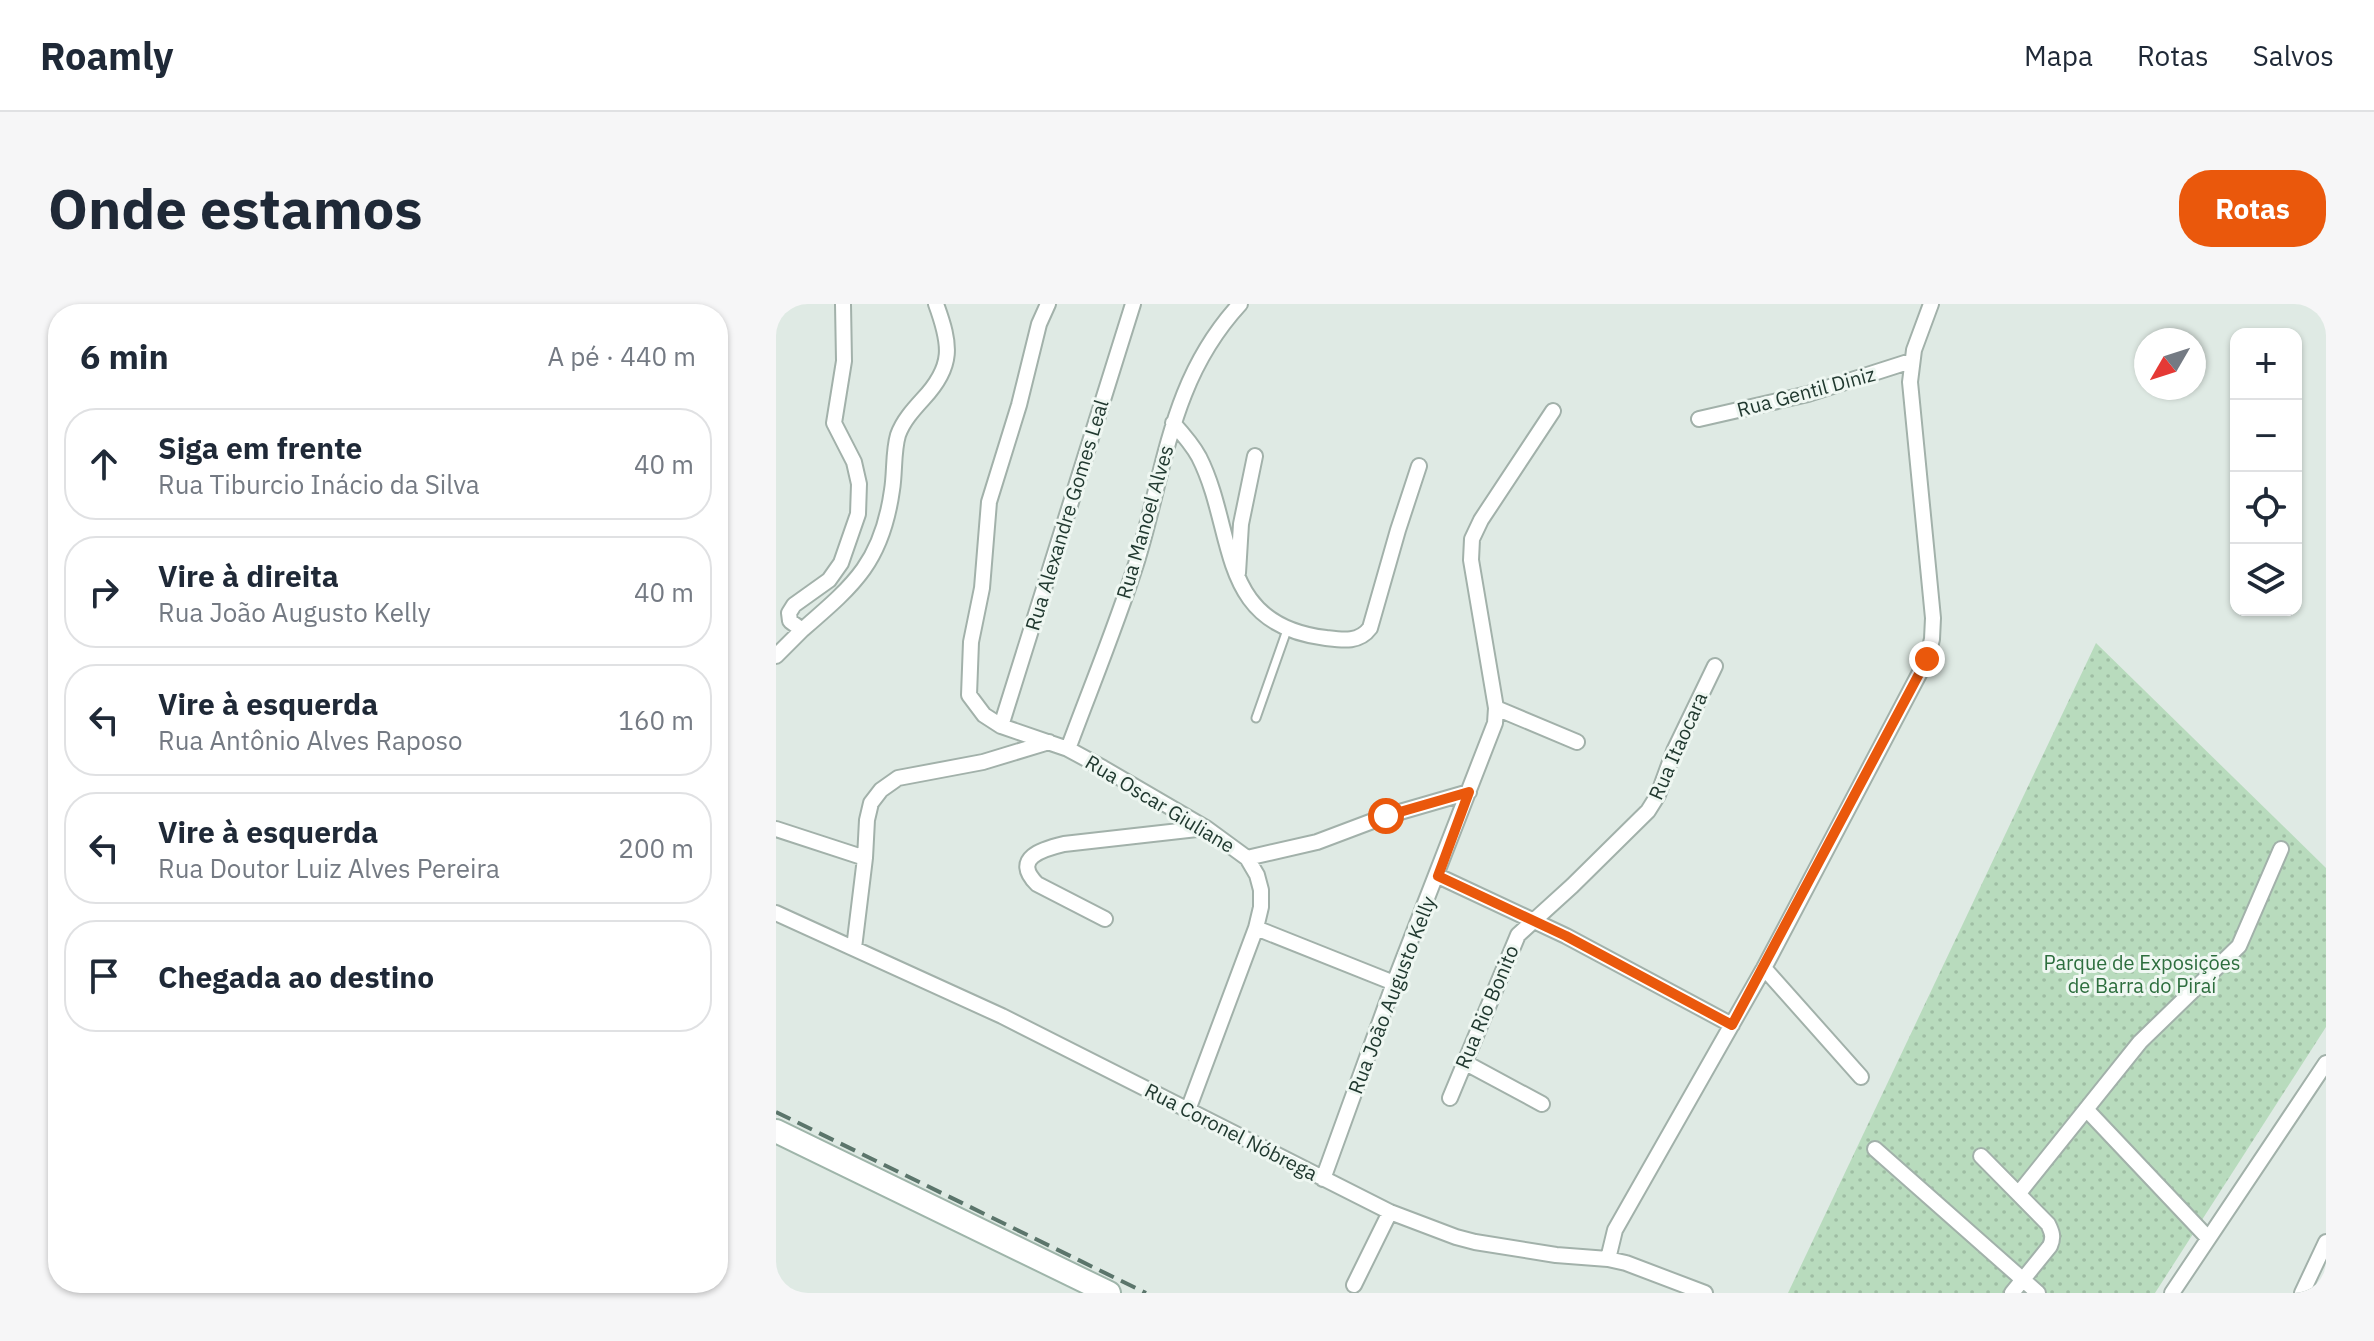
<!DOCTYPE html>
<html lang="pt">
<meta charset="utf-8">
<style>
:root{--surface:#fff;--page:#f6f6f7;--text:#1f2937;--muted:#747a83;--line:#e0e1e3;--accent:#ea580c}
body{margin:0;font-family:"IBM Plex Sans",sans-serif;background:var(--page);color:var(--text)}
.controls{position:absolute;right:24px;top:24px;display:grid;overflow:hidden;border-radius:16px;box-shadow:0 2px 6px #0004}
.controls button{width:72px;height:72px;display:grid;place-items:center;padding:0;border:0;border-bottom:2px solid var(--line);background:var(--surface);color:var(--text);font:40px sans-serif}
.compass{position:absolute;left:1358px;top:24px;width:72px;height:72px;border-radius:50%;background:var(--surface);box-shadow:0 2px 6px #0004;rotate:231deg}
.stop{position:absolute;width:24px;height:24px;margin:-18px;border:6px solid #ea580c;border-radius:50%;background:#fff}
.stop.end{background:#ea580c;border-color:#fff;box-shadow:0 2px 8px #0008}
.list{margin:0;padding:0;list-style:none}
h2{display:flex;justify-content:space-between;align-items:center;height:104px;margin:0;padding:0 32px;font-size:34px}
h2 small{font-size:26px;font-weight:400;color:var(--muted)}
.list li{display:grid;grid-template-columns:52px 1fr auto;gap:24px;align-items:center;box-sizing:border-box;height:112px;margin:0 16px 16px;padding:0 16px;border:2px solid var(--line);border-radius:32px}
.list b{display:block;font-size:30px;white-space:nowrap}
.list p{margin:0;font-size:26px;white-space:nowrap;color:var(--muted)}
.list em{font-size:26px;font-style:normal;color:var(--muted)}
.icon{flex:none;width:44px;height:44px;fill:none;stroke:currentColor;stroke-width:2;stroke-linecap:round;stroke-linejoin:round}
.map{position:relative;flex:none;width:1550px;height:989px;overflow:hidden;border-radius:32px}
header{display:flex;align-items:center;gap:48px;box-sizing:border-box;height:112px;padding:0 40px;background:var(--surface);border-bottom:2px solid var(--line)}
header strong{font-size:38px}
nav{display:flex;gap:44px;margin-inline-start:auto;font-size:28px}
.intro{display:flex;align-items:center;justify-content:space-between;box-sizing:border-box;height:192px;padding:0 48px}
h1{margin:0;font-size:56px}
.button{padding:20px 36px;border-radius:32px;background:var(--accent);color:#fff;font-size:28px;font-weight:700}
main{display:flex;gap:48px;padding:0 48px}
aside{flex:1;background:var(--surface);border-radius:32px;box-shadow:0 2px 6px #0004}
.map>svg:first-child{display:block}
.park{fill:url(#park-dots)}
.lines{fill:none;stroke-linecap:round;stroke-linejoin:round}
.lane-casing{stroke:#a2b1aa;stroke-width:11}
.street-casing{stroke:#a2b1aa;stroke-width:18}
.secondary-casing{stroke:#9fb5aa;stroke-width:26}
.lane{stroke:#fff;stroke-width:7}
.street{stroke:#fff;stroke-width:14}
.secondary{stroke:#fff;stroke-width:22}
.rail{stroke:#5b756b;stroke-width:4;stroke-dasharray:16 8;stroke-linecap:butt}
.route{stroke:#ea580c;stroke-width:10}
.labels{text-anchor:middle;stroke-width:6;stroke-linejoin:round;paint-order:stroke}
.street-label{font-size:20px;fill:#213930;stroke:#eff7f2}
.park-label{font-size:20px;fill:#2d6e3e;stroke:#eff7f2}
</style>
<header>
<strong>Roamly</strong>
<nav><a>Mapa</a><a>Rotas</a><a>Salvos</a></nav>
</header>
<div class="intro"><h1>Onde estamos</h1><a class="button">Rotas</a></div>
<main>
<aside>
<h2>6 min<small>A pé · 440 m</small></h2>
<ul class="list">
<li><svg class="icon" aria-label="ahead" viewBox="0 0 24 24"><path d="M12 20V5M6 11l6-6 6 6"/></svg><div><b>Siga em frente</b><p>Rua Tiburcio Inácio da Silva</p></div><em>40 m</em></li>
<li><svg class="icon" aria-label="right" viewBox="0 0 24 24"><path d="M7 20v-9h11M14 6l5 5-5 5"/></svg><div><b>Vire à direita</b><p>Rua João Augusto Kelly</p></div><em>40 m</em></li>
<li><svg class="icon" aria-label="left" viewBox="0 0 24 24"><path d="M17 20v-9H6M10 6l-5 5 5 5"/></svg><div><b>Vire à esquerda</b><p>Rua Antônio Alves Raposo</p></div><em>160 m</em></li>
<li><svg class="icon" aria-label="left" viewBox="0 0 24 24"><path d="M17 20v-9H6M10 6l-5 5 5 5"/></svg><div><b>Vire à esquerda</b><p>Rua Doutor Luiz Alves Pereira</p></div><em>200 m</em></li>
<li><svg class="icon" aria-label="arrive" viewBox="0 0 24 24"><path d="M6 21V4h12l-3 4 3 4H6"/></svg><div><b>Chegada ao destino</b></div></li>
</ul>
</aside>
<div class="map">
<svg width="1550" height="989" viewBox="0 0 1550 989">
<defs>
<pattern id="park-dots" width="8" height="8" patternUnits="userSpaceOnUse" patternTransform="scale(2)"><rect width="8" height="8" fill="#b8dbbd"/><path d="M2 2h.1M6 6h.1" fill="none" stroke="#9ebda3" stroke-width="1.8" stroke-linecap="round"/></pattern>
</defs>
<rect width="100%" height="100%" fill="#dfeae4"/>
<path class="park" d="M1320,339l230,225v159l-171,266h-367z"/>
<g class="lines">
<g class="lane-casing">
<path id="lane" d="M480,414l31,-88"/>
</g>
<g class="street-casing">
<path id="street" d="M67,0l1,57 -10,62 20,39 5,22 -1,30 -17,49 -12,17 -35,25 -5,8 1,8 12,9c52,-45 80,-68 90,-140 3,-18 1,-38 6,-55 5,-14 15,-25 25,-36 31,-33 28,-54 13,-95
M272,0l-9,20 -20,81 -30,97 -7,86 -11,54 -2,53 15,20 17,11 67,23 35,19 103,60 41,30 10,17 4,15v17l-5,21 -68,182
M923,115l109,-25 103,-33
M397,119c10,11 19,21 26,34 38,75 16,168 127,181 16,2 33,5 44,-10l28,-98 21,-64
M462,269l3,-49 14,-68
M0,352l26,-26
M720,404l81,34
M225,422l132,-422
M292,445c23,-62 49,-125 69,-188 29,-94 33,-181 103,-257
M0,525l89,29
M471,554l70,-16 69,-26 83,-24
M662,572l128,60 166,89
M0,609l226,103 388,196 66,25 19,5 81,13 52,4 18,4 79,30
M329,615l-68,-35c-26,-26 6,-35 27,-40l142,-16
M480,624l138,55
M78,644l11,-90 2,-38 4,-17 10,-13 17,-12 85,-16 66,-20
M988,664l97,109
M688,758l78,42
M674,794l68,-163 54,-49 76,-75 10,-16 16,-44 41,-85
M1310,805l122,129
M1099,845l163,144
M1205,852l67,68c4,8 6,13 2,22l-38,47
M547,875l71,-196 101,-260 1,-15 -25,-148 1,-21 9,-19 72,-109
M1243,889l121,-151 99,-96 42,-97
M832,955l7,-29 149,-262 163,-309 5,-20 1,-21 -23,-236 4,-32 17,-46
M578,981l36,-73
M1396,989l154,-230
M1526,989l24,-51"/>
</g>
<g class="secondary-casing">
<path id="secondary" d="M0,827l333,162"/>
</g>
<use href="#lane" class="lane"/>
<use href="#street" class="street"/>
<use href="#secondary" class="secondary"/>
<path class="rail" d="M0,808l370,181"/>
</g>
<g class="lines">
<path class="route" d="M610,512l83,-24 -31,84 128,60 166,89 195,-366"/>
</g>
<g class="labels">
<g class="street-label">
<text transform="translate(1030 88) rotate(-15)" y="7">Rua Gentil Diniz</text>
<text transform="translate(291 211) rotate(-73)" y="7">Rua Alexandre Gomes Leal</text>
<text transform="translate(369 218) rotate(-74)" y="7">Rua Manoel Alves</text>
<text transform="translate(902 442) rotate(-66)" y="7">Rua Itaocara</text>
<text transform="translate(384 500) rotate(31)" y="7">Rua Oscar Giuliane</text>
<text transform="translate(616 691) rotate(-69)" y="7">Rua João Augusto Kelly</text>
<text transform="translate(711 703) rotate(-67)" y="7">Rua Rio Bonito</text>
<text transform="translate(455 828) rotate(27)" y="7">Rua Coronel Nóbrega</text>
</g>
<g class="park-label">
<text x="1366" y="666">Parque de Exposições<tspan x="1366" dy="23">de Barra do Piraí</tspan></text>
</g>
</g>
</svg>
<div class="controls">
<button>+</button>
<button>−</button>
<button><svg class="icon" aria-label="locate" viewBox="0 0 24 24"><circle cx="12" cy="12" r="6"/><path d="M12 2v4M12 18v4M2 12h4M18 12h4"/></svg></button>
<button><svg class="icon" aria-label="layers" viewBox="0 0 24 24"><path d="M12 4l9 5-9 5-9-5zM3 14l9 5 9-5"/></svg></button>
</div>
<svg class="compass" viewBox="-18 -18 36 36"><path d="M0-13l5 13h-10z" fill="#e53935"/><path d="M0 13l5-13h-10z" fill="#747a83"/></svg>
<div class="stop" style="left:610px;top:512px"></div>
<div class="stop end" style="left:1151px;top:355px"></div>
</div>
</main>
